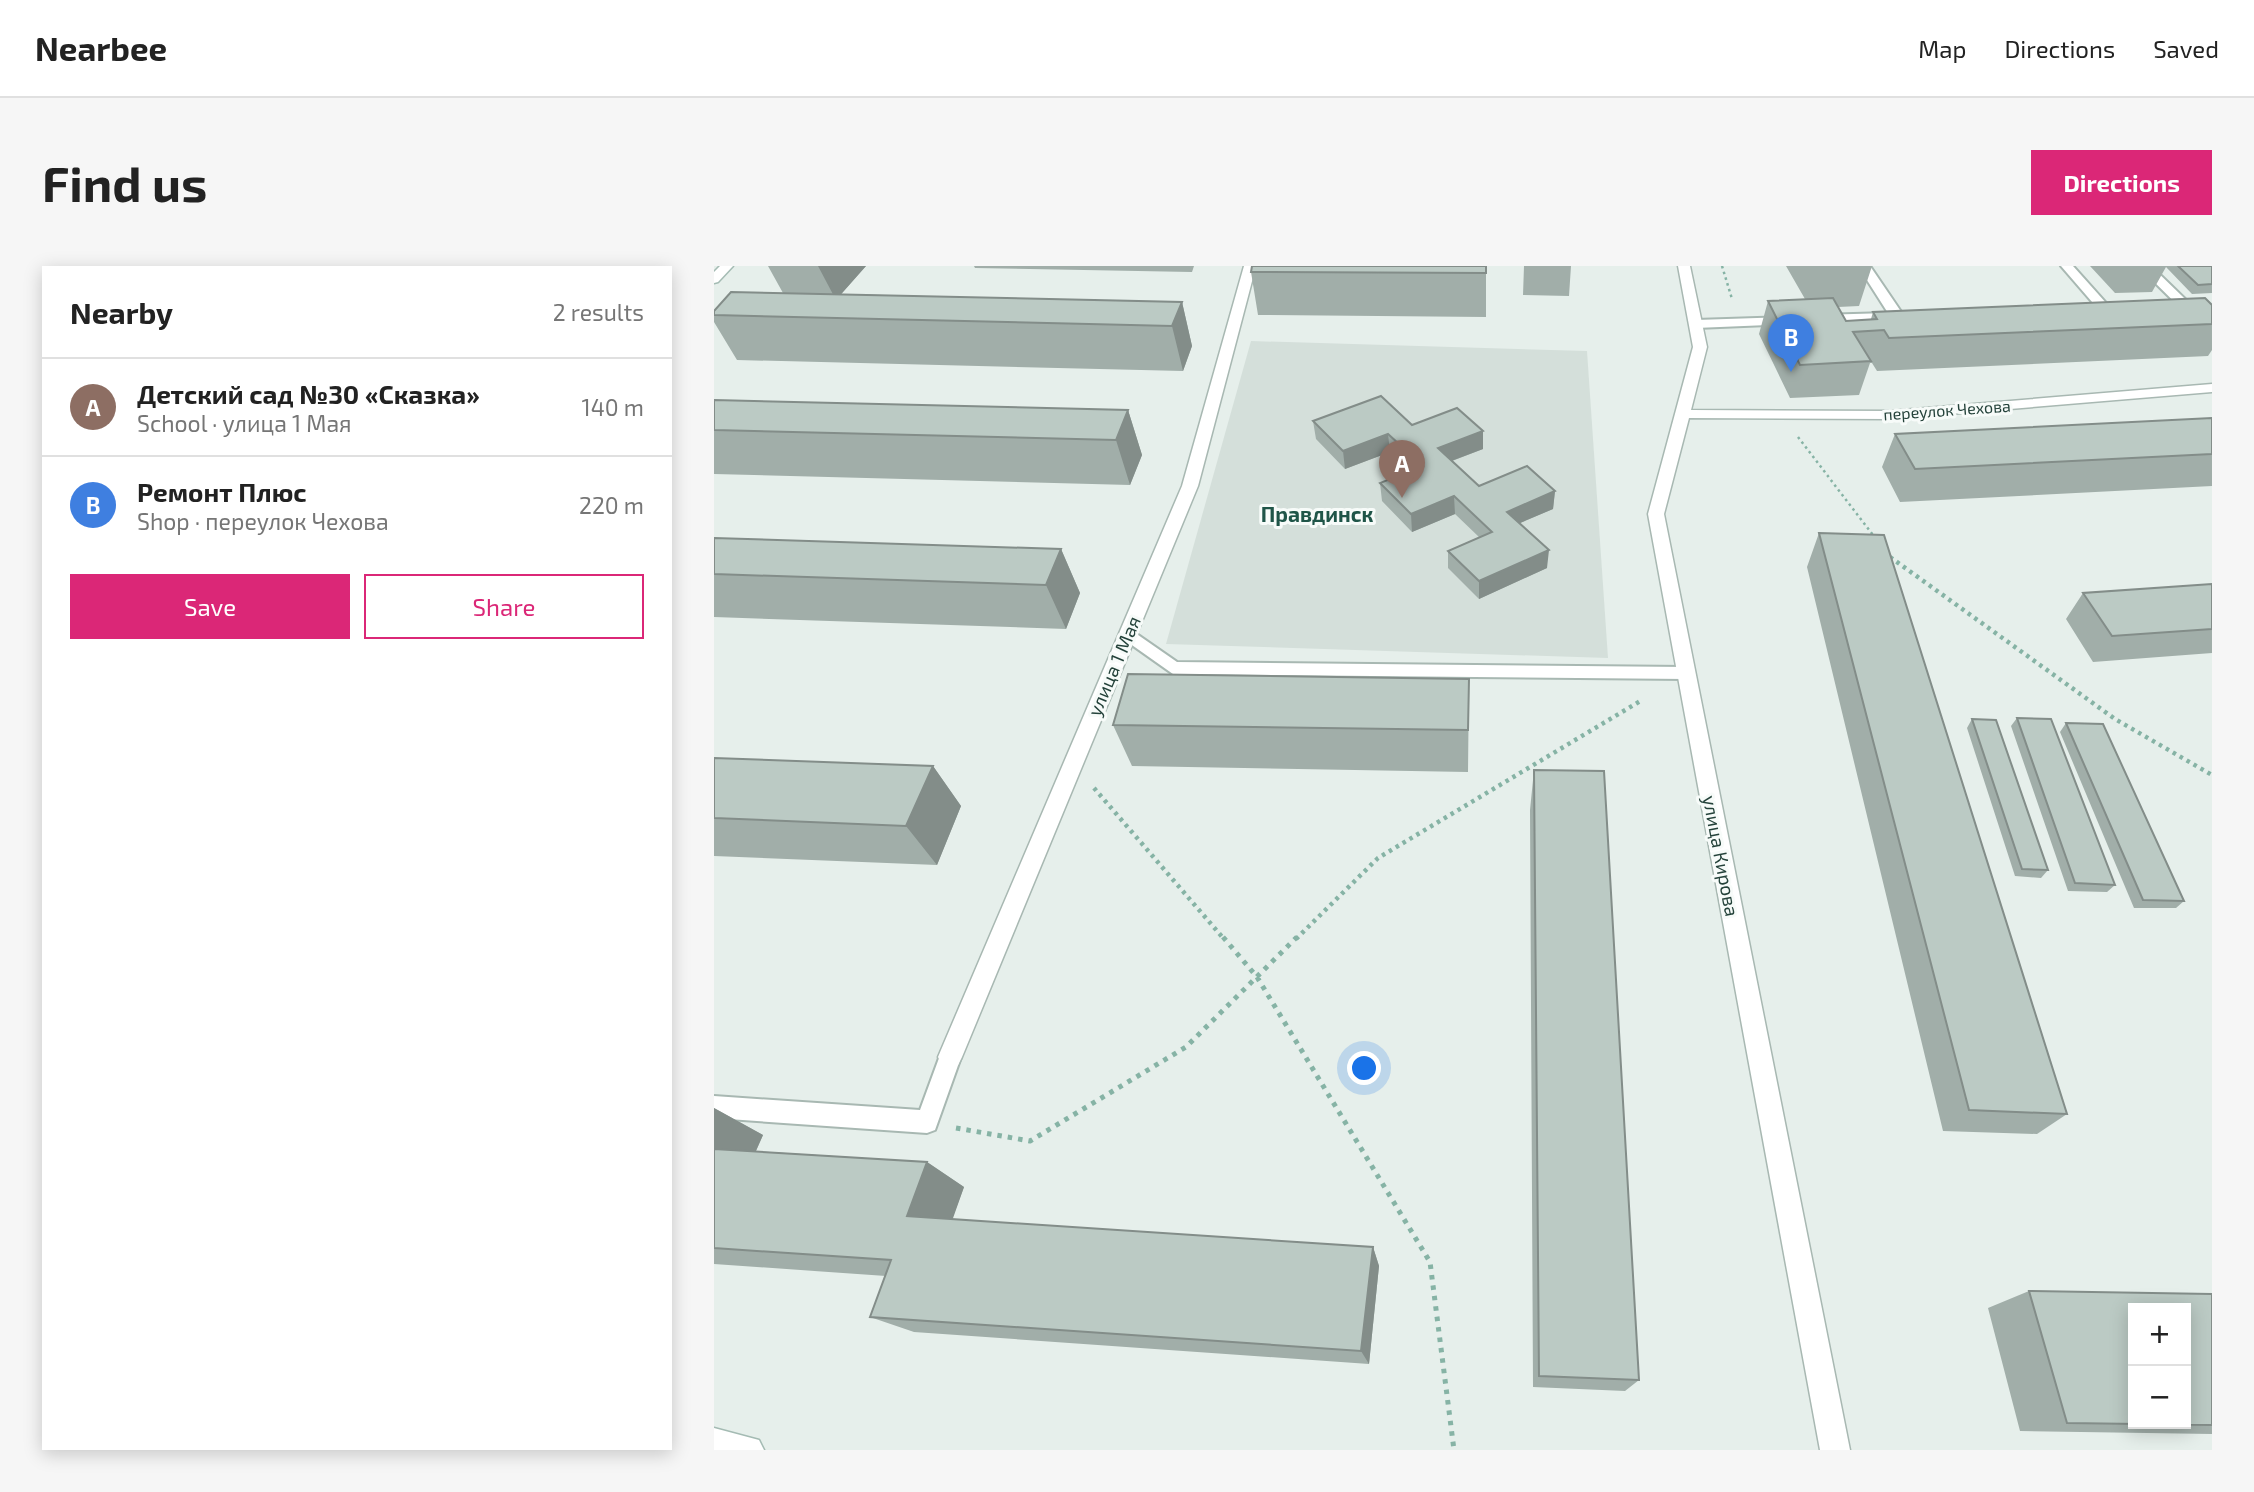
<!DOCTYPE html>
<meta charset="utf-8">
<style>
:root{--surface:#fff;--page:#f6f6f6;--text:#222;--muted:#767676;--line:#e0e0e0;--accent:#db2777}
body{margin:0;font-family:"Exo 2",sans-serif;background:var(--page);color:var(--text)}
.controls{position:absolute;right:21px;bottom:21px;display:grid;overflow:hidden;border-radius:0px;box-shadow:0 4px 18px #0003}
.controls button{width:63px;height:63px;display:grid;place-items:center;padding:0;border:0;border-bottom:2px solid var(--line);background:var(--surface);color:var(--text);font:35px sans-serif}
.you{position:absolute;left:651px;top:803px;width:24px;height:24px;margin:-18px;border:5px solid #fff;border-radius:50%;background:#1a73e8;box-shadow:0 0 0 10px #1a73e833}
.badge{display:grid;place-items:center;width:46px;height:46px;border-radius:50%;background:var(--accent);color:#fff;font-size:23px;font-weight:700}
.pin{position:absolute;translate:-50% -58px;filter:drop-shadow(0 2px 4px #0008)}
.pin::after{content:'';position:absolute;top:37px;width:24px;height:21px;background:inherit;clip-path:polygon(0 0,100% 0,50% 100%)}
.list{margin:0;padding:0;list-style:none}
h2{display:flex;justify-content:space-between;align-items:center;height:91px;margin:0;padding:0 28px;font-size:30px}
h2 small{font-size:23px;font-weight:400;color:var(--muted)}
.list li{display:grid;grid-template-columns:46px 1fr auto;gap:21px;align-items:center;box-sizing:border-box;height:98px;padding:0 28px;border-top:2px solid var(--line)}
.list b{display:block;font-size:26px;white-space:nowrap}
.list p{margin:0;font-size:23px;white-space:nowrap;color:var(--muted)}
.list em{font-size:23px;font-style:normal;color:var(--muted)}
.actions{display:flex;gap:14px;padding:21px 28px}
.actions a{flex:1;padding:16px 0;border:2px solid var(--accent);border-radius:0px;text-align:center;font-size:24px;color:var(--accent)}
.actions .main{background:var(--accent);color:#fff}
.map{position:relative;flex:none;width:1498px;height:1184px;overflow:hidden;border-radius:0px}
header{display:flex;align-items:center;gap:42px;box-sizing:border-box;height:98px;padding:0 35px;background:var(--surface);border-bottom:2px solid var(--line)}
header strong{font-size:33px}
nav{display:flex;gap:38px;margin-inline-start:auto;font-size:24px}
.intro{display:flex;align-items:center;justify-content:space-between;box-sizing:border-box;height:168px;padding:0 42px}
h1{margin:0;font-size:49px}
.button{padding:18px 32px;border-radius:0px;background:var(--accent);color:#fff;font-size:24px;font-weight:700}
main{display:flex;gap:42px;padding:0 42px}
aside{flex:1;background:var(--surface);border-radius:0px;box-shadow:0 4px 18px #0003}
.map>svg:first-child{display:block}
.built{fill:#d4dfda}
.lines{fill:none;stroke-linecap:round;stroke-linejoin:round}
.lane-casing{stroke:#a8b8b2;stroke-width:4}
.street-casing{stroke:#a8b8b2;stroke-width:3}
.secondary-casing{stroke:#a4bbb3;stroke-width:3}
.path-far2{stroke:#86b3a5;stroke-width:2.5;stroke-dasharray:2.5 3.5;stroke-linecap:butt}
.path-far1{stroke:#86b3a5;stroke-width:4.5;stroke-dasharray:3.5 4.5;stroke-linecap:butt}
.path{stroke:#86b3a5;stroke-width:5;stroke-dasharray:4.5 6;stroke-linecap:butt}
.lane{fill:#fff;fill-rule:evenodd}
.street{fill:#fff;fill-rule:evenodd}
.secondary{fill:#fff;fill-rule:evenodd}
.wall{fill:#a1aea9}
.shaded-wall{fill:#838d89}
.building{fill:#bbcac4;stroke:#838d89;stroke-width:2;fill-rule:evenodd}
.labels{text-anchor:middle;stroke-width:6;stroke-linejoin:round;paint-order:stroke}
.far-street-label{font-size:16px;fill:#24423a;stroke:#f7fbf9}
.street-label{font-size:19px;fill:#24423a;stroke:#f7fbf9}
.far-district-label{font-size:21px;font-weight:bold;fill:#1f5548;stroke:#f7fbf9}
</style>
<header>
<strong>Nearbee</strong>
<nav><a>Map</a><a>Directions</a><a>Saved</a></nav>
</header>
<div class="intro"><h1>Find us</h1><a class="button">Directions</a></div>
<main>
<aside>
<h2>Nearby<small>2 results</small></h2>
<ul class="list">
<li><span class="badge" style="background:#8d6e63">A</span><div><b>Детский сад №30 «Сказка»</b><p>School · улица 1 Мая</p></div><em>140 m</em></li>
<li><span class="badge" style="background:#3f7fe0">B</span><div><b>Ремонт Плюс</b><p>Shop · переулок Чехова</p></div><em>220 m</em></li>
</ul>
<div class="actions"><a class="main">Save</a><a>Share</a></div>
</aside>
<div class="map">
<svg width="1498" height="1184" viewBox="0 0 1498 1184">
<rect width="100%" height="100%" fill="#e6efeb"/>
<path class="built" d="M537,75l336,10 21,307 -442,-14z"/>
<g class="lines">
<g class="lane-casing">
<path id="lane" d="M1144,0h12l34,50 -2,3 -87,3 -2,-3 6,-4 69,-2z
M1347,0h12l34,38v6h-8z
M1424,0h13l61,59v11l-4,-1z
M1075,51l6,4 -2,3 -97,4 -6,-4 6,-4z
M414,362l49,34 509,5 8,6 -8,6 -513,-5 -51,-36 -2,-4z
M236,781l8,3 3,7 -26,73 -8,3 -213,-15v-22l206,14 22,-60z"/>
</g>
<g class="street-casing">
<path id="street" d="M530,0h12l-58,220 -236,571 -4,8 -8,3 -8,-3 -4,-8 244,-571z
M964,0h12l17,81 -16,63 199,1 322,-27v8l-322,27 -201,-1 -25,96 186,936h-30l-172,-936 45,-167z"/>
</g>
<g class="secondary-casing">
<path id="secondary" d="M6,0h13l-15,16 -4,1v-11z
M0,1162l45,12 5,10h-50z"/>
</g>
<path class="path-far2" d="M1008,0l10,33
M1084,171l78,102"/>
<path class="path-far1" d="M1176,291l225,162 97,56
M380,522l130,151
M582,673l82,-81 264,-158"/>
<path class="path" d="M509,671l34,40 173,285 24,188
M242,862l74,13 156,-94 111,-110"/>
<use href="#lane" class="lane"/>
<use href="#street" class="street"/>
<use href="#secondary" class="secondary"/>
</g>
<path class="wall" d="M54,0h98l-25,28 341,8 10,44 -9,25 -446,-11 -23,-38v-11l69,-18z
M260,0h220l-2,6 -217,-4z
M772,0v51l-228,-2 -7,-43z
M810,0h47l-2,30 -46,-1z
M1072,0h86l-13,40 -21,1 8,14 25,-2 2,-7 339,-7v45l-4,6 -331,15 -5,-8h-2l-11,32 -69,3 -31,-64 9,-33 37,-2z
M1376,0h122v27l-20,1 -26,-27 -14,25 -37,1z
M0,134l414,10 14,45 -12,30 -416,-11z
M1498,152v68l-312,16 -18,-35 13,-33z
M599,155l99,4 71,6v18l-31,12 27,25 76,5 -2,18 -33,14 27,45 -68,31 -31,-31v-17l31,-14 -24,-23 -43,18 -30,-31 -2,-18 30,-12 -20,-19 -45,17 -29,-30z
M1105,267l248,581 -30,20 -94,-3 -136,-564z
M0,272l347,11 19,44 -14,36 -352,-12z
M1498,318v69l-119,9 -27,-43 17,-26z
M755,413l-1,93 -336,-6 -19,-41z
M1303,452l98,167 -8,7 -39,-1 -57,-165z
M1258,453l76,151 -7,8 -26,-2 -48,-148z
M1352,457l118,178 -8,7h-42l-74,-176z
M0,492l219,8 28,40 -24,59 -223,-9z
M820,504l105,610 -14,11 -92,-4 -3,-577z
M0,842l49,27 -7,16 171,11 37,25 -12,32 421,28 6,19 -10,98 -455,-32 -44,-15 16,-41 -172,-12z
M1315,1025l183,3v140l-192,-3 -32,-123z"/>
<path class="shaded-wall" d="M104,0h48l-30,34z
M468,36l10,44 -9,25 -11,-45z
M414,144l14,45 -12,30 -14,-45z
M769,165v18l-45,17v-18z
M674,168l2,18 -45,17 -2,-18z
M841,225l-2,18 -47,20 1,-17z
M740,230l1,18 -43,18 -1,-18z
M347,283l19,44 -14,36 -20,-44z
M835,284l-2,18 -68,31v-18z
M219,500l28,40 -24,59 -31,-39z
M0,842l49,27 -17,38 -32,-16z
M213,896l37,25 -18,51 -39,-22z
M659,981l6,19 -10,98 -8,-13z"/>
<path class="building" d="M538,0h234v7l-235,-1z
M1464,0h34v18l-14,1z
M17,26l451,10 -10,24 -458,-11v-4z
M1119,32l13,23 31,-2 -4,-7 332,-14 7,7v19l-323,14 -5,-8 -31,2 18,29 -71,4 -32,-64z
M667,130l31,29 45,-17 26,23 -45,17 41,38 48,-20 28,25 -48,21 42,38 -70,31 -31,-30 44,-19 -38,-36 -43,18 -31,-31 43,-17 -35,-32 -45,17 -30,-30z
M0,134l414,10 -12,30 -402,-10z
M1498,152v36l-297,15 -20,-35z
M1105,267l65,2 183,579 -98,-4z
M0,272l347,11 -15,36 -332,-11z
M1498,318v45l-100,7 -29,-43z
M414,408l341,5 -1,51 -355,-5z
M1303,452l34,1 64,166 -40,-2z
M1258,453l24,1 52,150 -26,-1z
M1352,457l37,1 81,177 -41,-1z
M0,492l219,8 -27,60 -192,-8z
M820,504l70,1 35,609 -100,-4z
M0,883l213,13 -20,54 466,31 -12,104 -491,-34 21,-57 -177,-12z
M1315,1025l183,3v131l-145,-2zM1419,1042h53v116h-53z"/>
<g class="labels">
<g class="far-street-label">
<text transform="translate(1233 144) rotate(-4)" y="6">переулок Чехова</text>
</g>
<g class="street-label">
<text transform="translate(400 400) rotate(-67)" y="7">улица 1 Мая</text>
<text transform="translate(1007 590) rotate(79)" y="7">улица Кирова</text>
</g>
<g class="far-district-label">
<text x="603" y="256">Правдинск</text>
</g>
</g>
</svg>
<div class="controls">
<button>+</button>
<button>−</button>
</div>
<div class="you"></div>
<div class="pin badge" style="left:688px;top:232px;background:#8d6e63">A</div>
<div class="pin badge" style="left:1077px;top:106px;background:#3f7fe0">B</div>
</div>
</main>
